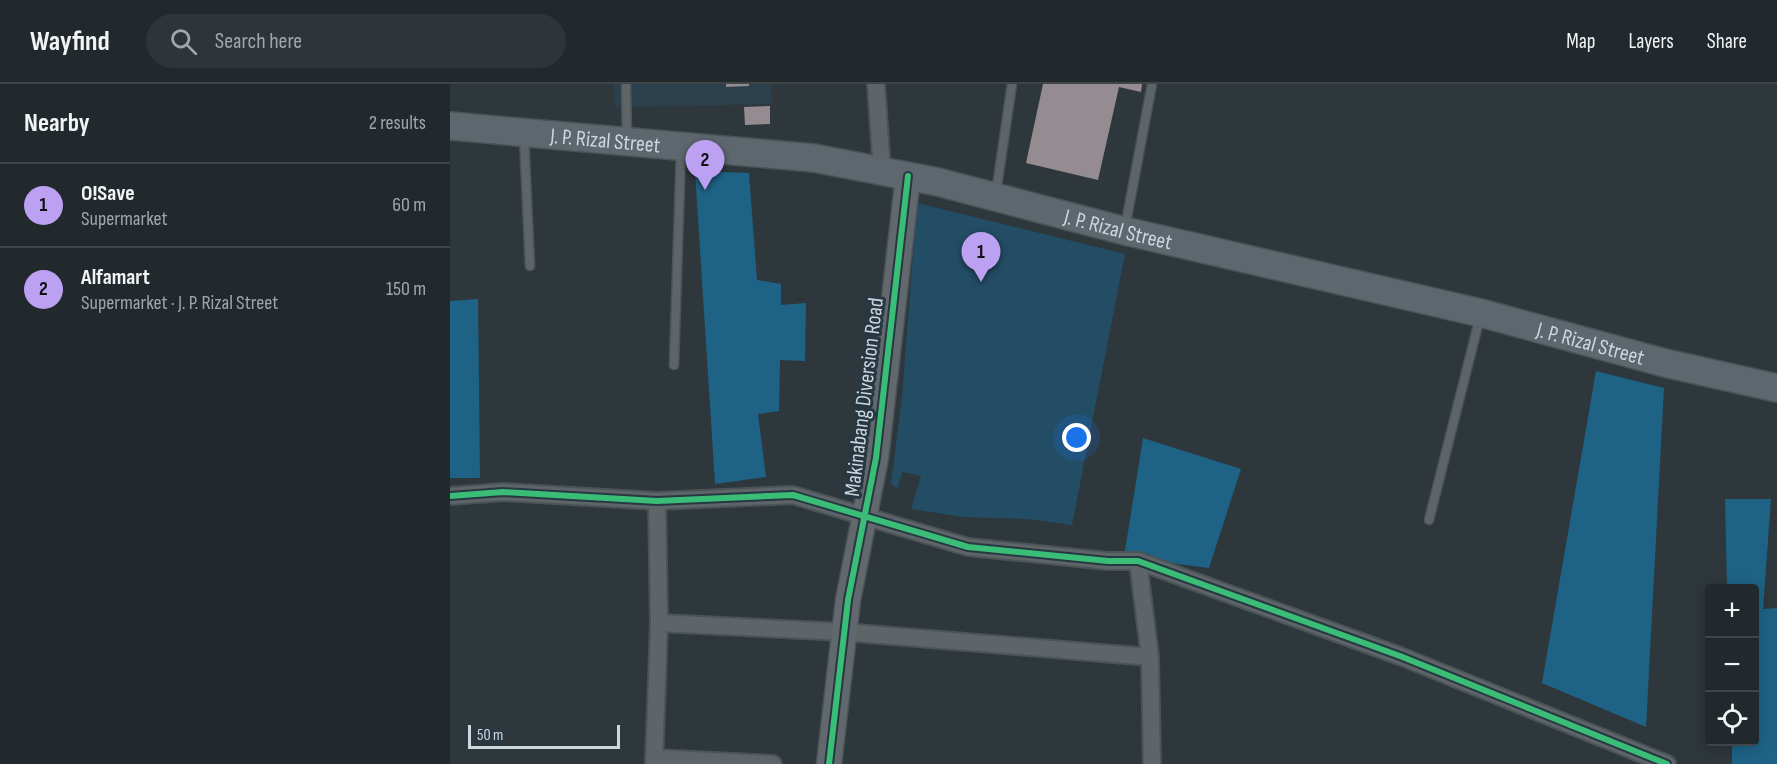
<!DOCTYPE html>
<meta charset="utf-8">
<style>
:root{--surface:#22292d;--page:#2e3539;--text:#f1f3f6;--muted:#a2a6aa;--line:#3f4549;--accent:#bca0f2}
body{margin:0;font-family:"Sofia Sans Condensed",sans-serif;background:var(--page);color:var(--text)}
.controls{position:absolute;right:18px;bottom:18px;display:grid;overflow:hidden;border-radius:6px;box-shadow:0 3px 15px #0003}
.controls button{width:54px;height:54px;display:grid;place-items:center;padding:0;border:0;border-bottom:2px solid var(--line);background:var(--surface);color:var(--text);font:30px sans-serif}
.scale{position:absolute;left:18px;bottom:15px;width:152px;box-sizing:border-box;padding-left:6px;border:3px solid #ccd6dc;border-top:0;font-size:16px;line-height:21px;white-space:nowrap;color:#ccd6dc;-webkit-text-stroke:4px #283842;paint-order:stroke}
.you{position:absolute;left:627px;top:354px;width:21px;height:21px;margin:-15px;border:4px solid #fff;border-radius:50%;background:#1a73e8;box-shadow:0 0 0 9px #1a73e833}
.badge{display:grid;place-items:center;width:39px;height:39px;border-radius:50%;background:var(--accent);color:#111;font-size:20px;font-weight:700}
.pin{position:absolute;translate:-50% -50px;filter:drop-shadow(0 2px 3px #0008)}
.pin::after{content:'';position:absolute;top:32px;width:21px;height:18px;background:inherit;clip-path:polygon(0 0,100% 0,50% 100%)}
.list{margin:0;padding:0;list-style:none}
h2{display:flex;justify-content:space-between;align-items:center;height:78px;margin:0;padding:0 24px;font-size:26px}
h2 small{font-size:20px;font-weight:400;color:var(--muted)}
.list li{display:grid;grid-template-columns:39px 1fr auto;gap:18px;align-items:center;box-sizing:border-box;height:84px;padding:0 24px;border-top:2px solid var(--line)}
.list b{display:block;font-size:22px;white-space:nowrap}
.list p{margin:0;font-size:20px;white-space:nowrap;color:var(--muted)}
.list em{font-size:20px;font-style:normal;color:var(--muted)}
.icon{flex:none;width:33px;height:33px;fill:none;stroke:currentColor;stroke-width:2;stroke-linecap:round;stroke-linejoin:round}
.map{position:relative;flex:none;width:1327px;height:680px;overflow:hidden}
header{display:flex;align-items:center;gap:36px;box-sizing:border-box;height:84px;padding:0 30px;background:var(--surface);border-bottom:2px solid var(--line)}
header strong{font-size:28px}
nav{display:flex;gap:33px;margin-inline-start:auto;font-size:21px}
.search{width:420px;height:54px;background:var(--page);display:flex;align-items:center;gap:15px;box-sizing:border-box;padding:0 21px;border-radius:33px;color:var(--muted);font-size:22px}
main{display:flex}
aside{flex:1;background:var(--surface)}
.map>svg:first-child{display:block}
.built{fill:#2b404c}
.green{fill:#234d65}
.forest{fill:#1e6386}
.building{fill:#948c91}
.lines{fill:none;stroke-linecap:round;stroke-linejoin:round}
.lane-casing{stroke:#4b5357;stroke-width:11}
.street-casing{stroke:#4b5357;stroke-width:20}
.secondary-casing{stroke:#4b5357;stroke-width:27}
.primary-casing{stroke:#4b5357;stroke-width:30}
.lane{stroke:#5e6569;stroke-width:8}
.street{stroke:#5e6569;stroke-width:16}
.secondary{stroke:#61696e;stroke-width:24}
.primary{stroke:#5e676e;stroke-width:27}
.cycleway-casing{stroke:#283842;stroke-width:10}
.cycleway{stroke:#3abd76;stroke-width:6}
.labels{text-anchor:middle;stroke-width:6;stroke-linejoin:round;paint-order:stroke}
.street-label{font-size:22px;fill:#ccd6dc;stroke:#283842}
</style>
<header>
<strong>Wayfind</strong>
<div class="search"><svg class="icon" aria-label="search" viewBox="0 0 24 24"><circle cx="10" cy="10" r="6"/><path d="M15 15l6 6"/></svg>Search here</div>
<nav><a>Map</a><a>Layers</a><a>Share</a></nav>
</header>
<main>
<aside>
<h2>Nearby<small>2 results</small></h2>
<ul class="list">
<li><span class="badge">1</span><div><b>O!Save</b><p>Supermarket</p></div><em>60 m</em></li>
<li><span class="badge">2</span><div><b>Alfamart</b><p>Supermarket · J. P. Rizal Street</p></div><em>150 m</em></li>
</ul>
</aside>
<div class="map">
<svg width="1327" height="680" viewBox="0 0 1327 680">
<rect width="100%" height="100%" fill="#2e373c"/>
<path class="built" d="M164,0h157l1,20 -157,3z"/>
<path class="green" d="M467,119l208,51 -53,271 -45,-6 -64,-2 -52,-8 10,-33 -19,-4 -4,16 -7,-3 11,-88z"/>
<path class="forest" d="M245,87l54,2 8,107 24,4v21l25,-2 -1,58 -25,-1 -1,51 -21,3 8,63 -51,7z
M28,215l2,179h-30v-177z
M1146,287l68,17 -18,339 -104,-44z
M693,354l98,31 -32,99 -85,-11z
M1275,415h46l-8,110 14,-1v156h-45v-22h22v-154h-27z"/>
<path class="building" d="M276,0h23v2l-23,1z
M593,0h99l-1,8 -22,-5 -21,93 -72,-17z
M320,22v18l-25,1 -1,-18z"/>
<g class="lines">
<g class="lane-casing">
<path id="lane" d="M176,0l1,54
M74,53l6,129
M546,109l16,-109
M675,144l27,-144
M224,281l7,-215
M979,436l51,-203"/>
</g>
<g class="street-casing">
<path id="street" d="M426,0l6,87
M0,412l53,-4 154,9 136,-6 175,52 140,14h30l262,95 267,108
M688,477l12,96 2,107
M209,539l185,9 306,25
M204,674l119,6
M204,680l5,-141 -2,-122"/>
</g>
<g class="secondary-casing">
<path id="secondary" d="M379,680l19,-164 28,-142 32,-282"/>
</g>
<g class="primary-casing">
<g id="primary">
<path id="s1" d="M0,42l364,32 124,24 187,49 356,82 184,50 112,25"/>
</g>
</g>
<use href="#lane" class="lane"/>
<use href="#street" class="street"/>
<use href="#secondary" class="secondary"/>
<use href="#primary" class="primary"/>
<g class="cycleway-casing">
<path id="cycleway" d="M0,412l53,-4 154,9 136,-6 175,52 140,14h30l262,95 267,108
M379,680l19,-164 28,-142 32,-282"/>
</g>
<use href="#cycleway" class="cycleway"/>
</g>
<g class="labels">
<g class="street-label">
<text dy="8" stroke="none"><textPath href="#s1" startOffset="156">J. P. Rizal Street</textPath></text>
<text dy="8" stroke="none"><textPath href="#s1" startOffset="678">J. P. Rizal Street</textPath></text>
<text dy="8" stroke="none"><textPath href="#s1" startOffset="1164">J. P. Rizal Street</textPath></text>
<text transform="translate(413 313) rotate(-83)" y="8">Makinabang Diversion Road</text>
</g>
</g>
</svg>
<div class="controls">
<button>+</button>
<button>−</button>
<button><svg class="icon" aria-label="locate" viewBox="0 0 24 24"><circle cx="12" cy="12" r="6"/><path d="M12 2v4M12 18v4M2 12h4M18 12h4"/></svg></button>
</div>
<div class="scale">50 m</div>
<div class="you"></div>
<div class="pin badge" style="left:531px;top:198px">1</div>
<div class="pin badge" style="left:255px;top:106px">2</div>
</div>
</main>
